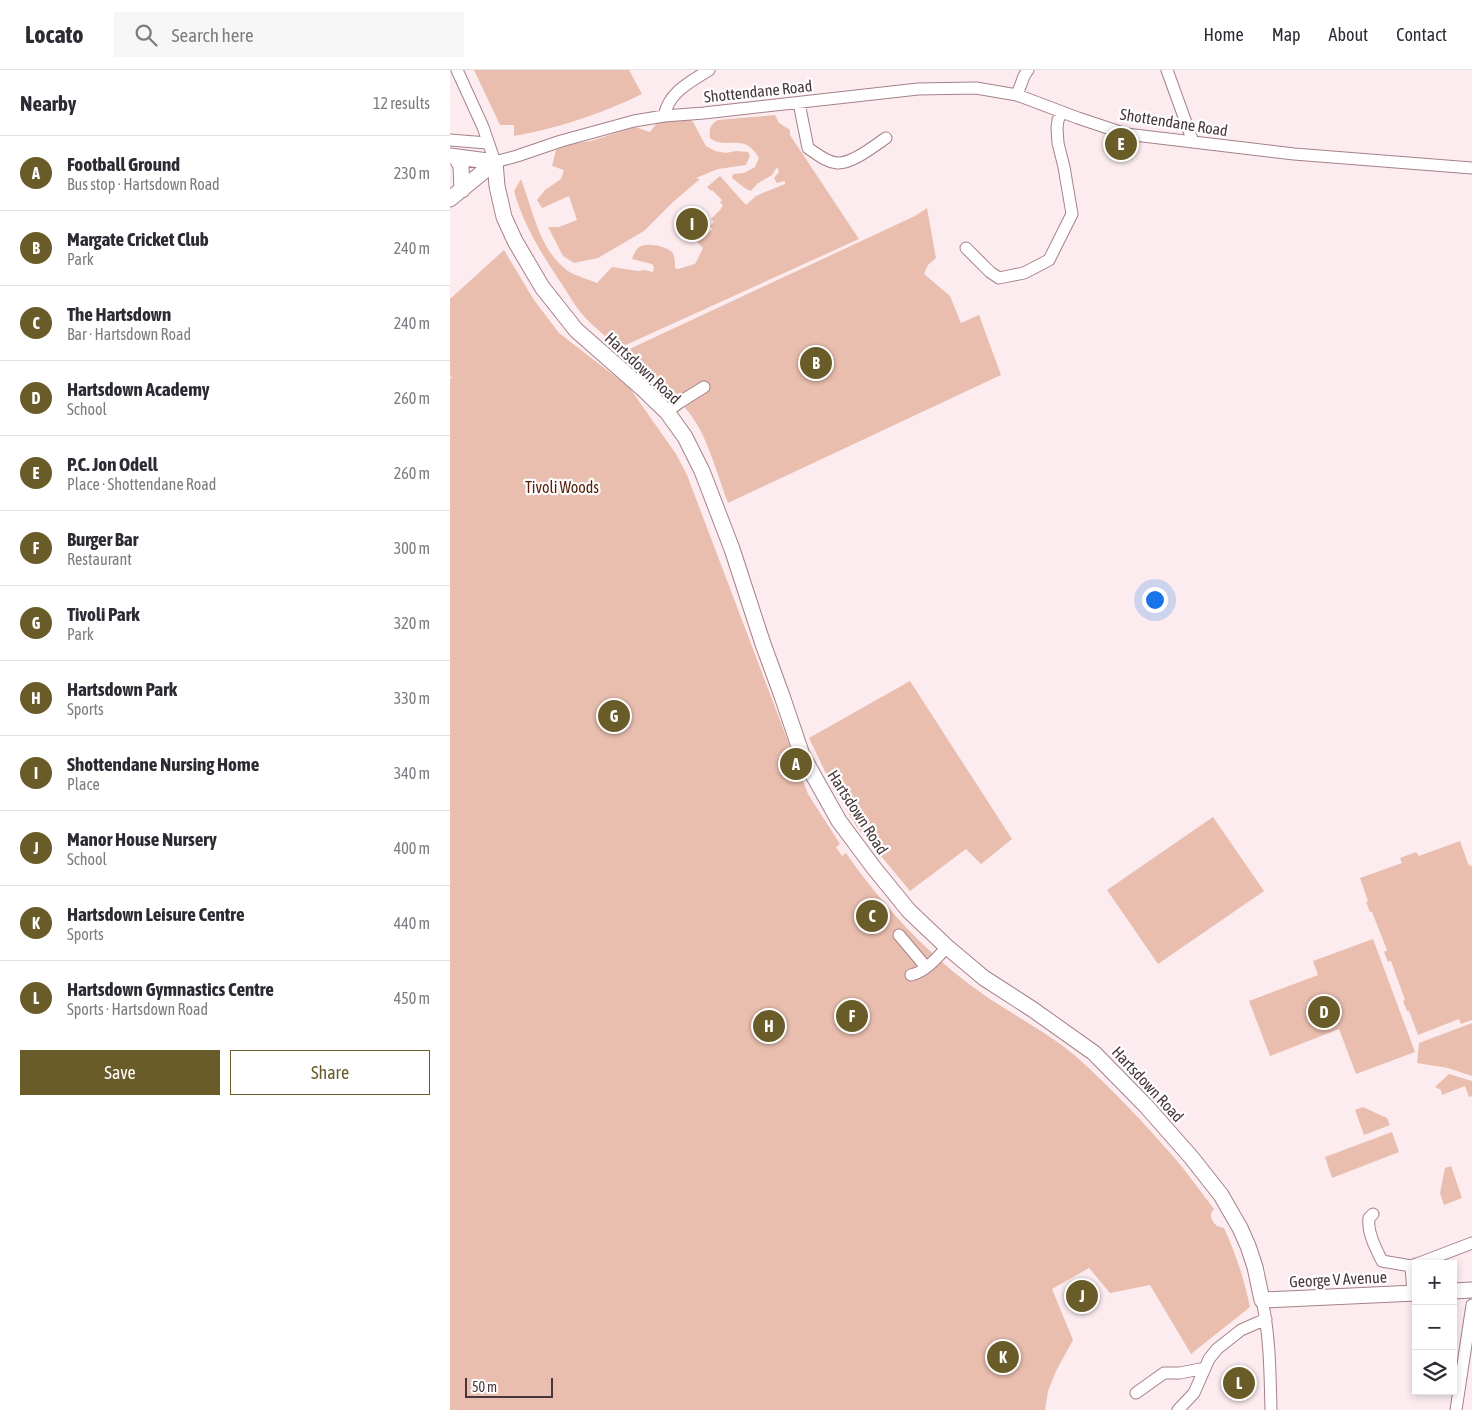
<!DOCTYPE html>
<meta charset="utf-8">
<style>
:root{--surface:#fff;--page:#f7f7f7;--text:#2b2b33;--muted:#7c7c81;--line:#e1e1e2;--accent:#695c29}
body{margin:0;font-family:"Asap Condensed",sans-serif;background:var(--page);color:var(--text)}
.controls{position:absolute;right:15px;bottom:15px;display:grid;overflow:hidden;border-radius:0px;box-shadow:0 2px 8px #0003}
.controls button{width:45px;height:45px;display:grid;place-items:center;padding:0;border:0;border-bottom:1px solid var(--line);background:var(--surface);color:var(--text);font:25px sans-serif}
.scale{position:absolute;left:15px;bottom:12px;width:88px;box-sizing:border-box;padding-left:5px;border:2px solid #47373a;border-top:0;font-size:14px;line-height:18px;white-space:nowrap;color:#47373a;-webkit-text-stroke:4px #fefefe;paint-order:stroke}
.you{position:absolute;left:704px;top:529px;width:18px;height:18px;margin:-12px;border:4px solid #fff;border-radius:50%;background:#1a73e8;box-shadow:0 0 0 8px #1a73e833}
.badge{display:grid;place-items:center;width:32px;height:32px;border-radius:50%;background:var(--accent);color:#fff;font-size:16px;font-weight:700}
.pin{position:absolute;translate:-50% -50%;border:2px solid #fff;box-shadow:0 1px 5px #0006}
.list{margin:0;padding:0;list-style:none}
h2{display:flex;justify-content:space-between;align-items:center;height:65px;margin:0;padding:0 20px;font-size:21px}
h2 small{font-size:16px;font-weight:400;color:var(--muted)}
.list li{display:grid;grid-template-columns:32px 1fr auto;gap:15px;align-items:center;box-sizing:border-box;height:75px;padding:0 20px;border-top:1px solid var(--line)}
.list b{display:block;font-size:19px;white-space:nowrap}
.list p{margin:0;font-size:16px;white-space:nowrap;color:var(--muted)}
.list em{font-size:16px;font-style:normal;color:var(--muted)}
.actions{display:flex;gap:10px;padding:15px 20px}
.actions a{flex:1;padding:11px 0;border:1px solid var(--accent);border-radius:0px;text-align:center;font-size:18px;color:var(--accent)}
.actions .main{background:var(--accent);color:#fff}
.icon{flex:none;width:28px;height:28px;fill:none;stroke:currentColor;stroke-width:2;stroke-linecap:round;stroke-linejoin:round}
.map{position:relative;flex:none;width:1022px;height:1340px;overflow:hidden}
header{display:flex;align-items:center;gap:30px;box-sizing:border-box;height:70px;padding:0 25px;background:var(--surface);border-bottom:1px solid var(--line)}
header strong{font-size:24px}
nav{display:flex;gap:28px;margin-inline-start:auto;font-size:18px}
.search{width:350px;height:45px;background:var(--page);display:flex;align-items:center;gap:12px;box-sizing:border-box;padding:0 18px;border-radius:0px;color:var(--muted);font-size:19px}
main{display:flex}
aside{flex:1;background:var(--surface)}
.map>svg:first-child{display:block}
.green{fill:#e9beae}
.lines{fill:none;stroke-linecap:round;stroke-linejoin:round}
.minor-casing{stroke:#a58188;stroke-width:13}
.major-casing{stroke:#a58188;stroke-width:17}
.minor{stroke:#fff;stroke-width:11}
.major{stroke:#fff;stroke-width:15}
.labels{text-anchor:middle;stroke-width:4.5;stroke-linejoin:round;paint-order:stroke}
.street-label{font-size:16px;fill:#47373a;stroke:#fefefe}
.park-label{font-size:16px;fill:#541e08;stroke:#fefefe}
</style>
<header>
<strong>Locato</strong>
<div class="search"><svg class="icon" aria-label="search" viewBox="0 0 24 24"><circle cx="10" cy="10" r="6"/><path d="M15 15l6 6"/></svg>Search here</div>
<nav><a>Home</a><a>Map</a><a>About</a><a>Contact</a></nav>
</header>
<main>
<aside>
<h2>Nearby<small>12 results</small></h2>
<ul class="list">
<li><span class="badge">A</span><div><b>Football Ground</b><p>Bus stop · Hartsdown Road</p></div><em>230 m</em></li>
<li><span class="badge">B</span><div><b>Margate Cricket Club</b><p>Park</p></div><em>240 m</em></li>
<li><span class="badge">C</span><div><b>The Hartsdown</b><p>Bar · Hartsdown Road</p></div><em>240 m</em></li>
<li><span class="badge">D</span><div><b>Hartsdown Academy</b><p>School</p></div><em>260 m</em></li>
<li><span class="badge">E</span><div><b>P.C. Jon Odell</b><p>Place · Shottendane Road</p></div><em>260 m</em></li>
<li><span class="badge">F</span><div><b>Burger Bar</b><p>Restaurant</p></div><em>300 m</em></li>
<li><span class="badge">G</span><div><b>Tivoli Park</b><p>Park</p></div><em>320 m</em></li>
<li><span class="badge">H</span><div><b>Hartsdown Park</b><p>Sports</p></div><em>330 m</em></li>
<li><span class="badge">I</span><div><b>Shottendane Nursing Home</b><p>Place</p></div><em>340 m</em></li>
<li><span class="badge">J</span><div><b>Manor House Nursery</b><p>School</p></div><em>400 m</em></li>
<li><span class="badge">K</span><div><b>Hartsdown Leisure Centre</b><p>Sports</p></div><em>440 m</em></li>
<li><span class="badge">L</span><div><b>Hartsdown Gymnastics Centre</b><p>Sports · Hartsdown Road</p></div><em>450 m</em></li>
</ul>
<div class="actions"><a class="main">Save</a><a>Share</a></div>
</aside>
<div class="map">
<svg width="1022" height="1340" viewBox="0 0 1022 1340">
<rect width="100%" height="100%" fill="#fcecef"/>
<path class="green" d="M24,0h155l13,24c-38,19 -87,35 -128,42v-11h-14z
M325,45l4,8 11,7v5l69,104 -240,109c-12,-11 -26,-21 -37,-34 -8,-9 -14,-21 -21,-31 -20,-30 -38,-59 -47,-92l7,-12c12,31 18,71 47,92 8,5 20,8 29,12l15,-16 26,4 6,-1 9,2 1,-5 -2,-3 -20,-5c2,-5 4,-11 9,-13 8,-3 24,0 31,6 3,4 3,11 3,16l3,1 17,-5 8,-16 -13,-13 8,-7 7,7 8,-6 -3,-3 4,-4 -3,-3 10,-10v-1l2,-2 -3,-4 2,-2 -10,-10 -1,1 -4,-4 13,-11 26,29 10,-9 9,-4 20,-8v-3l-8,2 -3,-5 5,-6 -2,-5 -5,8 -15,9 -6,7 -5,-2 -14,-11 1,-4 11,-1 11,-6 4,-9c-15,-27 -33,-7 -49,-20 -1,-8 0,-14 8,-18z
M220,49h19l4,3 13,24 9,5 11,2 10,-2 12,1 2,4 -4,9 -28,4 -22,9 4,1 -27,23 -29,29 -46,27 -24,5 -11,-7 -15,-29h11l18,-7 -8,-24 -27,12 -5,-8 8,-10 16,-11 3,-9 -12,-4 4,-16 16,-6 19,-3 44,-14 15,5 6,-8z
M477,138l9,50 -8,7 -4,9 26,22 11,27 18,-8 22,60 -273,128c-10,-26 -18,-58 -33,-82 -15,-24 -50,-50 -72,-69l292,-136z
M54,180l30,50 25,33 70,54 47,67 11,21 121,319 32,50 -4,3 6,9 4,-3c36,52 82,102 134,139 32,23 70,41 100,68 32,29 63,62 92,95 15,17 28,36 42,54 -6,6 -2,12 3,17l7,2c12,26 20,51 26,79l-59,47 -41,-69 -40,8 -21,-25 -37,21 21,51 -17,31 -8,20 -3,19h-595v-1031l2,-1 -2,-3v-76z
M460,611l102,158 -31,25 -15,-15 -56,42 -53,-64 -26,-43 -22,-46z
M763,747l51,74 -106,73 -51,-74z
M1010,771l9,25 2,-1 1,2v153l-11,4 -2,-5 -41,16 -9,-24h-2l-4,-10 2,-1 -14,-39 -3,1 -4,-10 3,-2 -15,-38h-2l-4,-10 2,-1 -8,-23 42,-15 -2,-5 16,-6 3,4z
M923,869l42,113 -59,22 -17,-45 -69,27 -21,-55 69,-26 -5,-14z
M1022,953v53l-24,-8 -31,-5 2,-20z
M999,1004l23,7v15l-3,1 -4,-11 -23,9 -1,-5 -6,-3z
M913,1037l24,11 3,7 -26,10 -9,-25z
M942,1062l7,20 -67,26 -7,-21z
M1001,1096l11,32 -18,7 -4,-12 5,-25z"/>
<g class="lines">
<g class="minor-casing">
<path id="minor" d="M7,0l26,57 12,35 22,-6 44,-15 73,-20 30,-5 40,-3 214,-24 58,-1 41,7 61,23 48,16 168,20 178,14
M717,0l26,72
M567,25l7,-19 4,-6
M349,33l9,45c9,6 18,14 29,15 15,1 37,-17 49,-25
M214,46c5,-24 26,-34 45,-46
M0,70l37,3
M516,178l24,24 9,6 25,-5 25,-13 23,-46 -8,-47 -6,-24 -1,-15 1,-8 4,-8
M217,342l13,-10 24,-15
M449,865l27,32
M461,905c14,-3 26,-17 36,-28
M923,1144l-4,4c-2,14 7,31 13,43l29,5
M967,1194l55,-21
M963,1223l-2,-27 5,-2
M812,1230c8,36 8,73 9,110
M686,1323l28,-20h16l25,-5
M728,1340l16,-17 15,-34 8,-10 24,-19 25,-11
M1006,1340l16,-105"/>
</g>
<g class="major-casing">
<path id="major" d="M0,86l45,6
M6,87l5,9 1,24
M45,92l2,24 7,31 11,24 27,46 34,43 66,58 25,24 18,25 17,34 30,78 31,95 19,52 20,59 37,66 35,47 35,43 38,36 37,31 48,31 62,44 52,53 45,51 30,38 19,33 8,18 7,21 7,33 154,-7
M0,129l45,-37
M1003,1221l19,-1"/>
</g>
<use href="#minor" class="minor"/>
<use href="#major" class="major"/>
</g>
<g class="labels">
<g class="street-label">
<text transform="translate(308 21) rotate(-6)" y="6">Shottendane Road</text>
<text transform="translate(724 52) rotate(9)" y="6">Shottendane Road</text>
<text transform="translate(193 298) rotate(43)" y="6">Hartsdown Road</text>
<text transform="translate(408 742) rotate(57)" y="6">Hartsdown Road</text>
<text transform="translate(698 1014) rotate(47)" y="6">Hartsdown Road</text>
<text transform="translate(888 1209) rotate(-3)" y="6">George V Avenue</text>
</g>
<g class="park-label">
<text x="112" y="423">Tivoli Woods</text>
</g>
</g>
</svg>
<div class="controls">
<button>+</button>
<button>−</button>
<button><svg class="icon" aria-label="layers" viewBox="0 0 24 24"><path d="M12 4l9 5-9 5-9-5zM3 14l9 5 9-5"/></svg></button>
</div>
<div class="scale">50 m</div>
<div class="you"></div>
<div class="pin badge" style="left:346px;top:694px">A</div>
<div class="pin badge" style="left:366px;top:293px">B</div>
<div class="pin badge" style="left:422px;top:846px">C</div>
<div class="pin badge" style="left:874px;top:942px">D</div>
<div class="pin badge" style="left:671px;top:74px">E</div>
<div class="pin badge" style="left:402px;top:946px">F</div>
<div class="pin badge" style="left:164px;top:646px">G</div>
<div class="pin badge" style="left:319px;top:956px">H</div>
<div class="pin badge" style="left:242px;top:154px">I</div>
<div class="pin badge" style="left:632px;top:1226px">J</div>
<div class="pin badge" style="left:553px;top:1287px">K</div>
<div class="pin badge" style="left:789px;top:1313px">L</div>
</div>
</main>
